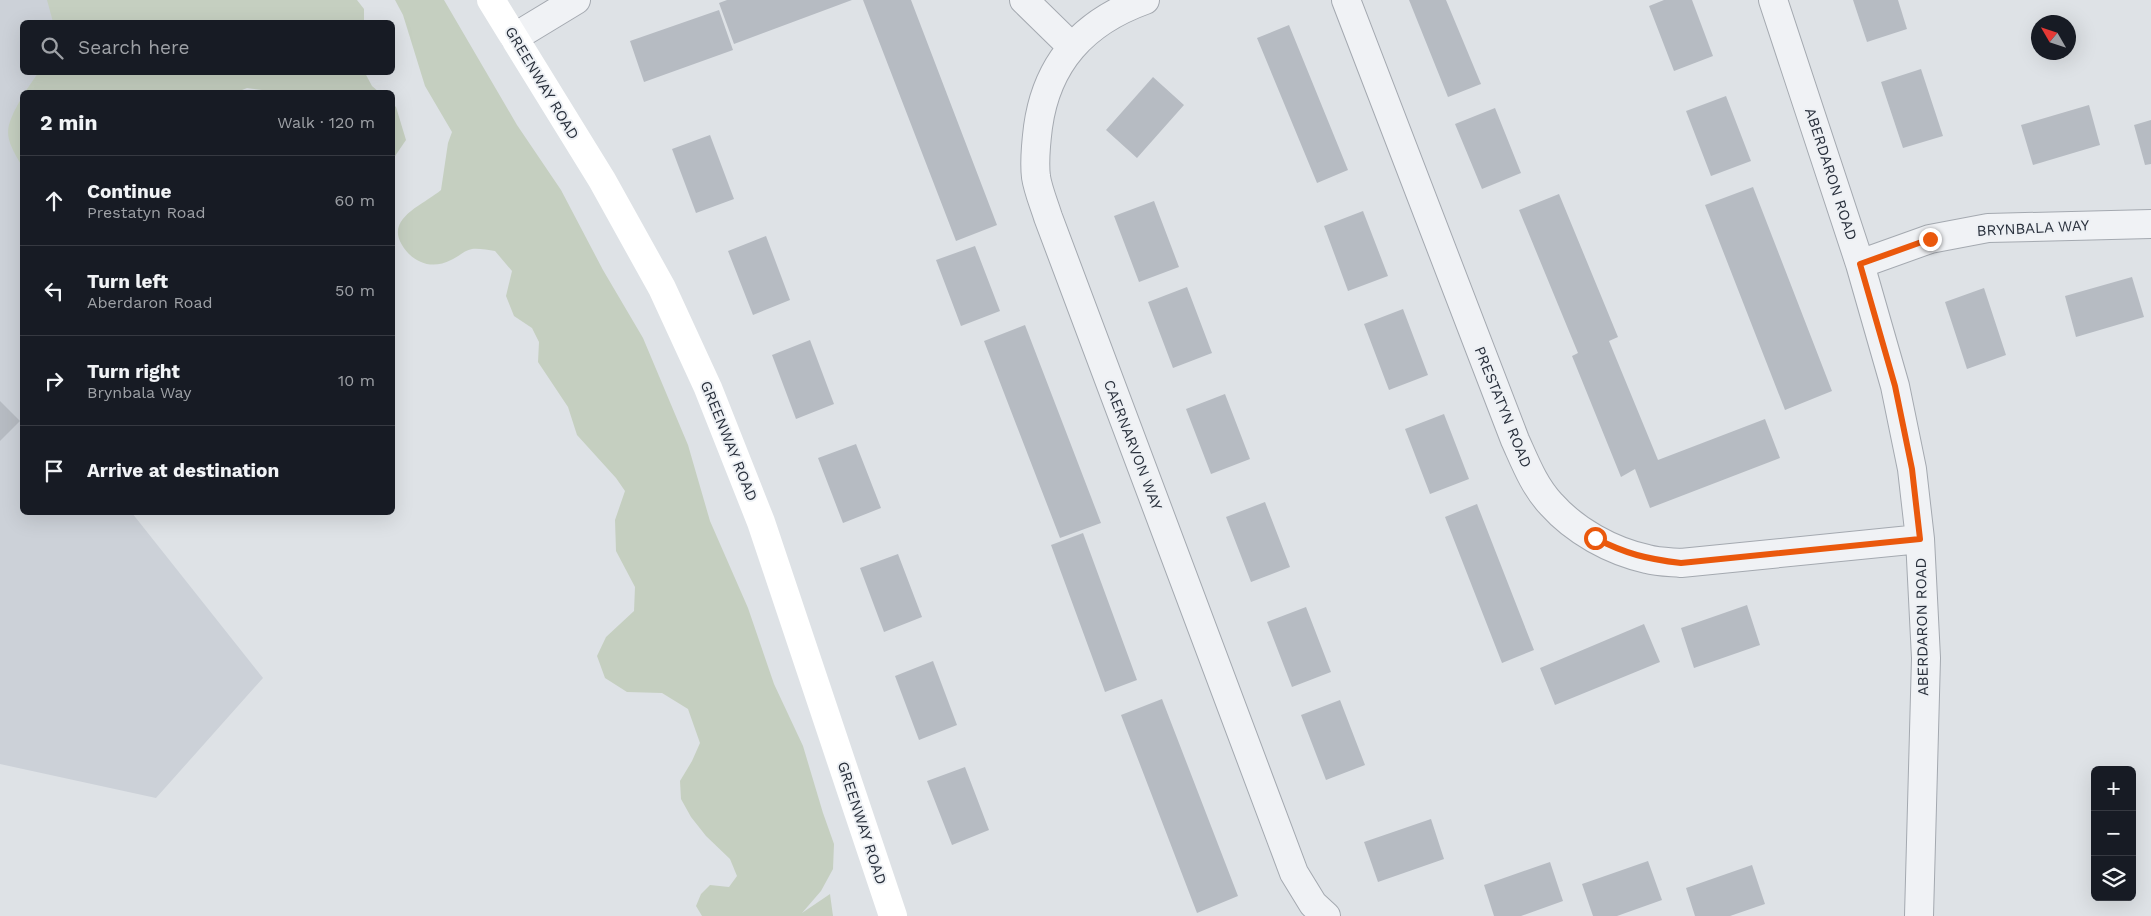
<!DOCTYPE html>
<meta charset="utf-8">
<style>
:root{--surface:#171b24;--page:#242831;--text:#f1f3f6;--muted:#9ea1a6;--line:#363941}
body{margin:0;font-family:"Work Sans",sans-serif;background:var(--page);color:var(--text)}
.controls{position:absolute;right:15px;bottom:15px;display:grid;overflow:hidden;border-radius:8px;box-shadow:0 5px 20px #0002}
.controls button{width:45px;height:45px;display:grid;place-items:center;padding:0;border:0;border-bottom:1px solid var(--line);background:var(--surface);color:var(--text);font:25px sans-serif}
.compass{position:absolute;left:2031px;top:15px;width:45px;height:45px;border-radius:50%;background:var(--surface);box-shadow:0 5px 20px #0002;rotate:309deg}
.stop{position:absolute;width:15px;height:15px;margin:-11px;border:4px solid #ea580c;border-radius:50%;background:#fff}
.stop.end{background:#ea580c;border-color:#fff;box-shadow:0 1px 5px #0008}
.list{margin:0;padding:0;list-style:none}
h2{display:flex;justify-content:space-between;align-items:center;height:65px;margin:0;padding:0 20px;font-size:21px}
h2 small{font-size:16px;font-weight:400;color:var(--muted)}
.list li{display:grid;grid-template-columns:32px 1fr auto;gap:15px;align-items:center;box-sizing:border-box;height:90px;padding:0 20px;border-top:1px solid var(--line)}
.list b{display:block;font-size:19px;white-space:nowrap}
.list p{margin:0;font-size:16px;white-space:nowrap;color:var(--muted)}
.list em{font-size:16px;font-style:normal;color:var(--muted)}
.icon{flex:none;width:28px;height:28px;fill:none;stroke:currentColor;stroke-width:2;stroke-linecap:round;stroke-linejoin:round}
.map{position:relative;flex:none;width:2151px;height:916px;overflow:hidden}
.search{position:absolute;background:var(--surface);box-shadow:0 5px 20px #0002;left:20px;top:20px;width:375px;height:55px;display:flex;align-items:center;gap:12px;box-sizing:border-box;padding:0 18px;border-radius:8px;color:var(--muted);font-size:19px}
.panel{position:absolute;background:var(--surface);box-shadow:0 5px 20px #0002;left:20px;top:90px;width:375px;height:425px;border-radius:8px}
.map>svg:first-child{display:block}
.built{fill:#ccd1d8}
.green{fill:#c5cfc0}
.building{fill:#b6bbc2}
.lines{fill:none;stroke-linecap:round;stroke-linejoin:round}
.street-casing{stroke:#a4a9b0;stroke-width:30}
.street{stroke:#f0f2f5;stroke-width:28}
.secondary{stroke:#fff;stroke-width:28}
.route{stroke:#ea580c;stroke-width:6}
.labels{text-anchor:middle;stroke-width:4;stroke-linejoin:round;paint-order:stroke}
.street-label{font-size:15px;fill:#29303c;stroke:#edf0f4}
</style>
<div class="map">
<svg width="2151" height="916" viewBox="0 0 2151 916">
<rect width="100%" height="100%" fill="#dee2e6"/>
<path class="built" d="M0,0h72l-2,22h-48v50l42,1 -16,19h-26v420l110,1 131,165 -107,120 -156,-34z"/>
<path class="green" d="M47,0h310l7,9v13h-311z
M395,0h49l73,125 44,65 42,80 40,68 45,107 22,76 38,87 26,76 29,62 20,67 11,31 -1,25 -12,22 -19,22 28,-19 3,22h-131l-6,-10 5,-12 9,-9 19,2 8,-11 -7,-17 -24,-23 -15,-19 -10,-18 -1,-18 12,-20 8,-18 -12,-34 -26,-16 -35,-1 -22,-14 -8,-22 9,-19 28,-26 1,-24 -19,-36 -1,-31 10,-29 -9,-13 -39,-43 -9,-28 -30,-45 1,-20 -7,-14 -18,-12 -8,-20 6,-25 -17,-20c-7,-1 -17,-3 -23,-2 -7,1 -14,8 -21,11 -19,10 -38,3 -49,-15 -17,-27 23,-41 39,-55l7,-47 4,-11 -27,-46 -22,-71z
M38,73h327l7,13 7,6h-101l-31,-4 -10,4h-212z
M22,97v69c-19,-31 -18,-37 0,-69z
M393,104l3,3 10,33 -13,19z"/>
<path class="building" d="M727,0h125l-118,44 -15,-41z
M863,0h48l86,225 -41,16z
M1409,0h37l35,84 -33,13z
M1664,0h28l21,56 -39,15 -25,-65z
M1853,0h45l9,29 -40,13z
M719,10l14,40 -89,32 -14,-41z
M1289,25l59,145 -31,13 -60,-145z
M1921,69l22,67 -40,12 -22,-66z
M1153,77l31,28 -47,53 -31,-28z
M1726,96l25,65 -40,15 -25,-65z
M2089,105l11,40 -67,20 -12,-40z
M1495,108l26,65 -39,16 -27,-65z
M2151,120v44l-6,1 -11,-40z
M710,135l24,64 -38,14 -24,-64z
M1753,187l79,204 -47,19 -80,-205z
M1559,194l59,143 -9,4 49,119 107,-41 15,39 -130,50 -15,-39 -14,8 -49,-121 6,-3 -59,-143z
M1154,201l25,66 -40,15 -25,-66z
M1363,211l25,65 -40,15 -24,-65z
M766,236l24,64 -37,15 -25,-64z
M975,246l25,65 -39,15 -25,-66z
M2132,277l12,40 -68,20 -11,-41z
M1187,287l25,66 -39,15 -25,-66z
M1984,288l22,67 -39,14 -22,-67z
M1403,309l25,66 -39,15 -25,-66z
M1025,325l76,198 -41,15 -76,-197z
M810,340l24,64 -38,15 -24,-64z
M1225,394l25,65 -39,15 -25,-65z
M0,401l20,20 -20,20z
M1444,414l25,65 -39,15 -25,-65z
M856,444l25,64 -38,15 -25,-65z
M1265,502l25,65 -39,15 -25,-65z
M1477,504l57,146 -32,13 -57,-146z
M1083,533l54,147 -32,12 -54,-147z
M898,554l24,63 -38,15 -24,-64z
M1747,605l13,40 -66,23 -13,-40z
M1306,607l25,65 -39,15 -25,-65z
M1644,624l16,38 -105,43 -15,-37z
M933,661l24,64 -38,15 -24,-64z
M1162,699l76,197 -41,17 -76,-198z
M1340,700l25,65 -39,15 -25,-65z
M965,767l24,63 -37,15 -25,-64z
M1431,819l13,40 -66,23 -14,-40z
M1648,861l14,39 -45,16h-24l-11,-32z
M1550,862l13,39 -42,15h-27l-10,-31z
M1752,865l13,39 -35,12h-35l-9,-28z"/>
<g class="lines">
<g class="street-casing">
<path id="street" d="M1024,0l48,47
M1145,0c-61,22 -98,62 -107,127 -2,16 -4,34 -2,50 2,13 8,27 12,40l246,656 19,31 13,12
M1346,0l169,440c10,22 19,46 36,64 24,27 60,47 96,55 11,3 23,3 34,4l239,-24
M1773,0l87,264 35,122 17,83 8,70 6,119 -7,258
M515,37l61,-37
M1860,264l70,-25 58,-11 163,-4"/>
</g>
<use href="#street" class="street"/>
<path class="secondary" d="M491,0l111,180 60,108 46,100 53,134 132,394"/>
</g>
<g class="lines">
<path class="route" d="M1595,538c31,16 52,21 86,25l239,-24 -8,-70 -17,-83 -35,-122 70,-25"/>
</g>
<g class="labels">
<g class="street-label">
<text transform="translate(542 83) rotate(59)" y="5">GREENWAY ROAD</text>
<text transform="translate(1831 174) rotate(72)" y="5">ABERDARON ROAD</text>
<text transform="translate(2033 228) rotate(-3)" y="5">BRYNBALA WAY</text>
<text transform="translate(1503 407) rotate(68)" y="5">PRESTATYN ROAD</text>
<text transform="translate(729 441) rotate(68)" y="5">GREENWAY ROAD</text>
<text transform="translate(1133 445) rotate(69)" y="5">CAERNARVON WAY</text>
<text transform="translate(1922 627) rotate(-91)" y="5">ABERDARON ROAD</text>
<text transform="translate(862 823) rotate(72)" y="5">GREENWAY ROAD</text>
</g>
</g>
</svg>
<div class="controls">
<button>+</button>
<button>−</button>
<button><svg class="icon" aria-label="layers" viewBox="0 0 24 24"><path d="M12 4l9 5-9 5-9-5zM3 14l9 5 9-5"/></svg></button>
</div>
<svg class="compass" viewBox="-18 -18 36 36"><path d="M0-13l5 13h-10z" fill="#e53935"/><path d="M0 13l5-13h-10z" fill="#9ea1a6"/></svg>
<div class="stop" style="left:1595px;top:538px"></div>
<div class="stop end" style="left:1930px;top:239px"></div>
<div class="search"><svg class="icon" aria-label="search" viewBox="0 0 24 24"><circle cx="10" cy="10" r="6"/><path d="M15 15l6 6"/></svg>Search here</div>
<section class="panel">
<h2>2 min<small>Walk · 120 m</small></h2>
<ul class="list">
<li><svg class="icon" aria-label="ahead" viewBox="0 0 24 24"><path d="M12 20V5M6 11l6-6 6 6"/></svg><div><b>Continue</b><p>Prestatyn Road</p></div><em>60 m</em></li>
<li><svg class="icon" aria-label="left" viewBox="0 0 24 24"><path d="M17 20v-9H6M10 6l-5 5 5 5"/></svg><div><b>Turn left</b><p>Aberdaron Road</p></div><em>50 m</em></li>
<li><svg class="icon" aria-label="right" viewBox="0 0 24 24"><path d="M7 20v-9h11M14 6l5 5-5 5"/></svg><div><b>Turn right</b><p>Brynbala Way</p></div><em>10 m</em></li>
<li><svg class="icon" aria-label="arrive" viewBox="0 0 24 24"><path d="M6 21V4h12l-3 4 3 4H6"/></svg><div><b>Arrive at destination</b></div></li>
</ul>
</section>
</div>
